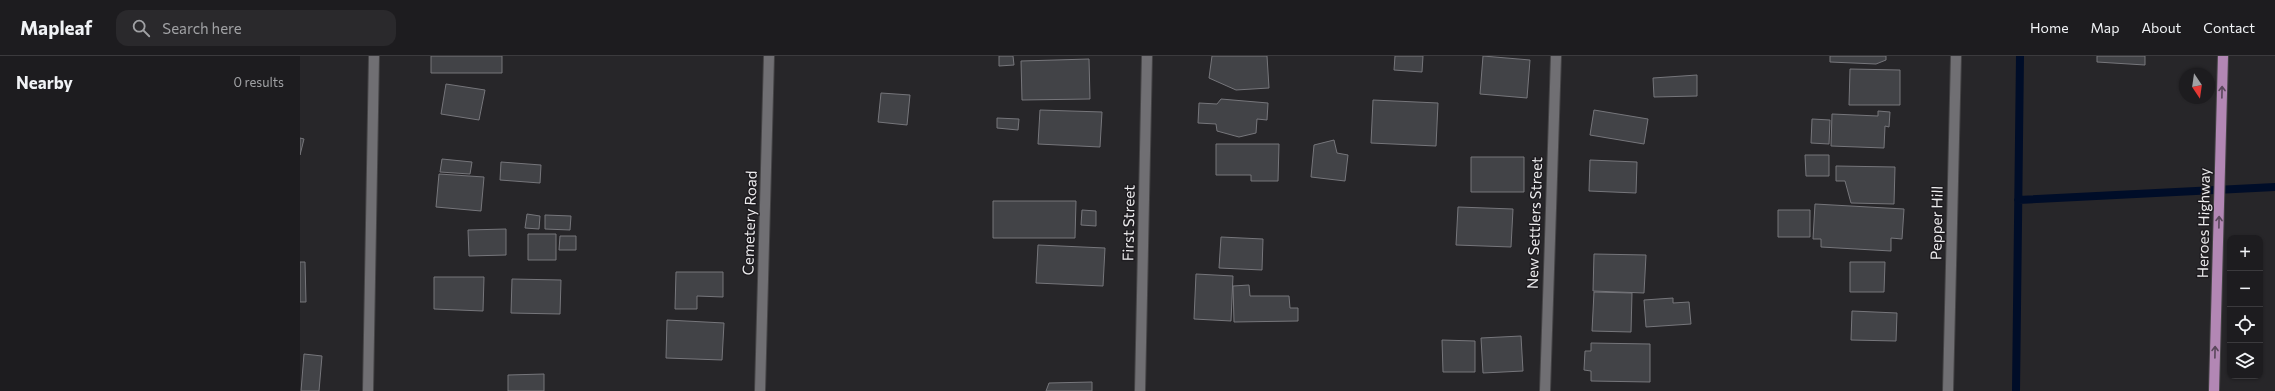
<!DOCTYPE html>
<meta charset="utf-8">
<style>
:root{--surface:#1d1c1f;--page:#2a292c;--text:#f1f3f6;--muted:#a0a1a4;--line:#3b3a3d}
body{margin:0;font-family:Commissioner,sans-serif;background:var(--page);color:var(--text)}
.controls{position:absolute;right:12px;bottom:12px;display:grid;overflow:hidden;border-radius:8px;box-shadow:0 1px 3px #0004}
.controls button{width:36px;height:36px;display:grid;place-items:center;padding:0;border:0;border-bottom:1px solid var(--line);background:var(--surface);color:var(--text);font:20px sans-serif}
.compass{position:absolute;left:1879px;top:12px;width:36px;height:36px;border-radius:50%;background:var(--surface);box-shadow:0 1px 3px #0004;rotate:167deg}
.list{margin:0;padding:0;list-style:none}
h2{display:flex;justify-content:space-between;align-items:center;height:52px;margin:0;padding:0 16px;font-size:17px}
h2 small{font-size:13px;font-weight:400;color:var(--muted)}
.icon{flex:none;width:22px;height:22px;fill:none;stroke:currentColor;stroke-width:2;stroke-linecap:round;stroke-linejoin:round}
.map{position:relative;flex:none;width:1975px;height:335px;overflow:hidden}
header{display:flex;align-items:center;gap:24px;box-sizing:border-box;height:56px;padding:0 20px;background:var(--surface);border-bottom:1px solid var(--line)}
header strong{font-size:19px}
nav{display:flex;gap:22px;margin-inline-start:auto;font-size:14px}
.search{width:280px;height:36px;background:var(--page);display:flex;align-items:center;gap:10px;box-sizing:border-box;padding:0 14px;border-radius:12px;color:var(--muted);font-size:15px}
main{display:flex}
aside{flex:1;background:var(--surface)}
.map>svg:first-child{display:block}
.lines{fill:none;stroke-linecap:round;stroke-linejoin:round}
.stream{stroke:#000d28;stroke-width:8}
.building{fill:#424347;stroke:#76767b}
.minor-casing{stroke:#454446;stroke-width:12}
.major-casing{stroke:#454446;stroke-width:12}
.minor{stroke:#706f73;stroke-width:10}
.major{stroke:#b287b4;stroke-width:10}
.oneway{stroke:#59475b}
.labels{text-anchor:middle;stroke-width:3;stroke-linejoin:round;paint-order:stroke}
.street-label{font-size:15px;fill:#ebeaec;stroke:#1e1c20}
</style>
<header>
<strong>Mapleaf</strong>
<div class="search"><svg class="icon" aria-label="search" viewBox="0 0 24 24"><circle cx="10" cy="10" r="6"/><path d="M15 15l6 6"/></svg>Search here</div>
<nav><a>Home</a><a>Map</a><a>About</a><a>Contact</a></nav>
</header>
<main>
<aside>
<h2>Nearby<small>0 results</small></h2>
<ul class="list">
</ul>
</aside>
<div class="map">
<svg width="1975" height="335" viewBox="0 0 1975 335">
<rect width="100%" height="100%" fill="#272629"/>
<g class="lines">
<path class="stream" d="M1718,144l257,-13
M1716,335l4,-335"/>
</g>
<path class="building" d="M131,0h71v17h-71z
M699,0h14l1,9 -15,1z
M912,0h55l2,32 -33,2 -27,-12z
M1095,0h28l-1,16 -28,-2z
M1183,0l47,4 -3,38 -47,-4z
M1530,0h56v4l-10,4 -46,-2z
M1797,0h48v9l-48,-3z
M789,3l1,40 -68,1 -1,-39z
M1550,13l50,1v35h-51z
M1397,19v21l-43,1 -1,-19z
M146,28l39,6 -6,30 -38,-6z
M581,37l29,2 -3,30 -29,-3z
M921,43l47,4 -1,17 -10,-1 -1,14 -17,4 -22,-6 -1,-7 -18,-1 1,-20 18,1z
M1073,44l65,3 -2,43 -65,-3z
M740,54l62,2 -2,35 -62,-3z
M1294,54l54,9 -4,25 -54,-9z
M1578,55l12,1 -1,15 -4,-1 -1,22 -53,-2 1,-32 46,2z
M697,62l22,1 -1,11 -21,-2z
M1512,63l18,1 -1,24 -18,-1z
M0,82l4,1 -4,16z
M1034,84l3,13 11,2 -3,26 -34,-4 3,-32z
M916,88h63l-1,37h-27v-6h-35z
M1505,99h24v21h-23z
M1171,101h53v35h-53z
M142,103l30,3 -2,12 -30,-2z
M1290,104l47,2 -1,31 -47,-2z
M201,106l40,3 -1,18 -40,-3z
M1536,110l59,1 -1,37 -43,-1 -6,-22h-9z
M139,118l45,3 -3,34 -45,-4z
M693,145h83l-1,37h-82z
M1515,148l89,5 -2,30 -11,-1v13l-70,-4v-8h-8z
M1158,151l55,2 -2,38 -55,-2z
M782,154l14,1v15l-15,-1z
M1478,154h32v27h-32z
M227,158l13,2 -1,13 -14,-1z
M245,159l26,1 -1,14 -25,-1z
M206,173v26l-37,1 -1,-26z
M228,178h28v26h-28z
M260,180h16v14h-17z
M921,181l42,2 -1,31 -43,-2z
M738,189l67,3 -2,38 -67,-3z
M1294,198l52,1 -2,38 -51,-2z
M0,206h5l1,40h-6z
M1550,206h35l-1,30h-34z
M376,216h47v25l-26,-1v13h-22z
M896,218l37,2 -2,45 -37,-2z
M134,221h50l-1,34 -49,-2z
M212,223l49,1 -1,34 -49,-1z
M949,229l1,11h39l1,12h8v13l-64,1 -1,-36z
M1294,236l38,1 -1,39 -39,-1z
M1373,242v5l16,-1 2,22 -45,3 -2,-27z
M1552,255l45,2 -1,28 -45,-1z
M367,264l57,3 -2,37 -56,-2z
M1221,280l2,35 -40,2 -2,-35z
M1142,284l33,1v31h-32z
M1291,287l59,1v38l-59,-1v-10l-7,-1 1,-19h6z
M4,298l18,2 -3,35h-18z
M244,318v17h-36v-16z
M792,326v9h-46l3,-8z"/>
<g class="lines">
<g class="minor-casing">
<path id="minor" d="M68,335l6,-335
M460,335l9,-335
M840,335l7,-335
M1245,335l11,-335
M1648,335l8,-335"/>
</g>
<g class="major-casing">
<path id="major" d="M1914,335l9,-335"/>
</g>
<use href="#minor" class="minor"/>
<use href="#major" class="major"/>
</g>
<defs><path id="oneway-shaft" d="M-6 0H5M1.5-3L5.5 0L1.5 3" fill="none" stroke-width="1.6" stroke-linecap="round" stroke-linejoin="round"/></defs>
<g class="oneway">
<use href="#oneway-shaft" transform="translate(1922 36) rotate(-89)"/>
<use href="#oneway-shaft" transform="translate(1919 166) rotate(-89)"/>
<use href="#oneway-shaft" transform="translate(1915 296) rotate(-89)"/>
</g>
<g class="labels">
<g class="street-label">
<text transform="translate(450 167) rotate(-88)" y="5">Cemetery Road</text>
<text transform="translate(829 167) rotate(-89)" y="5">First Street</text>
<text transform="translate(1235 167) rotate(-88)" y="5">New Settlers Street</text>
<text transform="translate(1637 167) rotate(-89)" y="5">Pepper Hill</text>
<text transform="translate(1904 167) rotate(-89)" y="5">Heroes Highway</text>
</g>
</g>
</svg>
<div class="controls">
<button>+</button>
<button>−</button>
<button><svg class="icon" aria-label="locate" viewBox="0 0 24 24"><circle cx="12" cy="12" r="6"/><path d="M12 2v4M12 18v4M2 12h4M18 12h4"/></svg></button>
<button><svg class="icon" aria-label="layers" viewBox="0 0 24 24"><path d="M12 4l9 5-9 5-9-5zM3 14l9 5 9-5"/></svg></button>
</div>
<svg class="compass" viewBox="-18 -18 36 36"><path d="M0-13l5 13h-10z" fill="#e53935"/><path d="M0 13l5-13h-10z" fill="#a0a1a4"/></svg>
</div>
</main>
